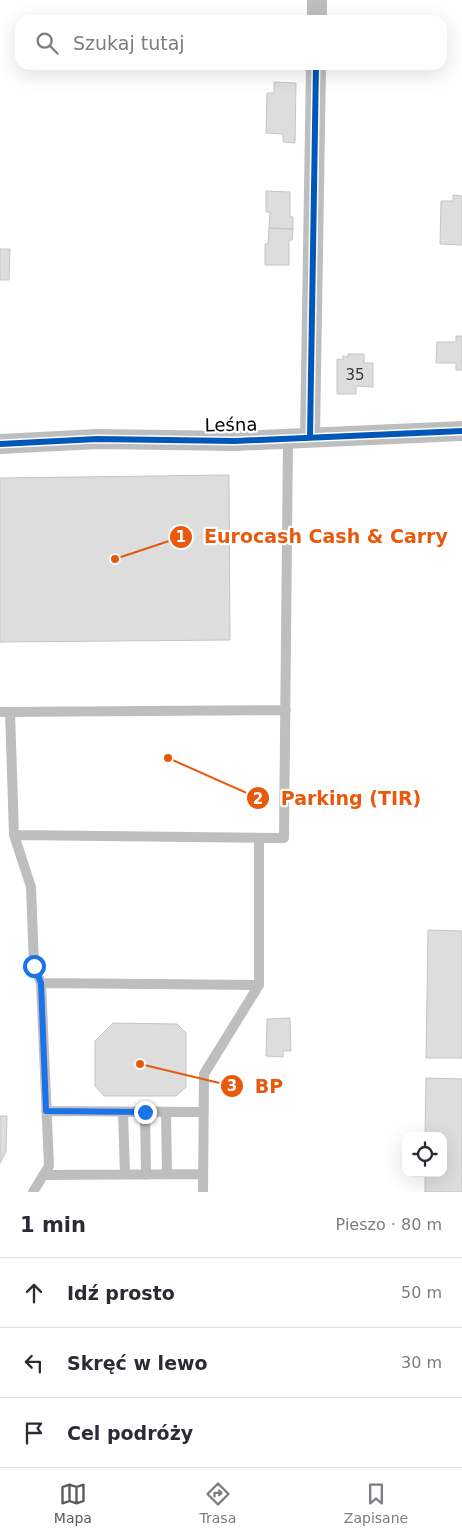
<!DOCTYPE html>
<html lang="pl">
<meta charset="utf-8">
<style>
:root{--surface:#fff;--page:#f7f7f7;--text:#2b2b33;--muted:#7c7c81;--line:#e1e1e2;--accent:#595959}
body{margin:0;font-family:"DejaVu Sans",sans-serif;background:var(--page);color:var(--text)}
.controls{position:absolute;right:15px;bottom:15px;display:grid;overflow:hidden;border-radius:10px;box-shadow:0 5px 20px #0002}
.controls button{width:45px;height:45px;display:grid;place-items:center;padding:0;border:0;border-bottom:1px solid var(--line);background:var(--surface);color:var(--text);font:25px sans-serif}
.stop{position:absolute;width:15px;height:15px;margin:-11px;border:4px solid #1a73e8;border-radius:50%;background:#fff}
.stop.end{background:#1a73e8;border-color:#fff;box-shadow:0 1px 5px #0008}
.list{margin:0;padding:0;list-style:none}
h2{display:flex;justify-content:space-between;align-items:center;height:65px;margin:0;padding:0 20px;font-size:21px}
h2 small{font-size:16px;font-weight:400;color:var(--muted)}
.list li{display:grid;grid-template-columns:32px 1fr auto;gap:15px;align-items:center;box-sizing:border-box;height:70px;padding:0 20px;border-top:1px solid var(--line)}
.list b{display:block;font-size:19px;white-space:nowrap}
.list em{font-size:16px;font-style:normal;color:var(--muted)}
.icon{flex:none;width:28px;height:28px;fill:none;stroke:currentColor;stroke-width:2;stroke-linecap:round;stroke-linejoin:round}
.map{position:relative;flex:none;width:462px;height:1192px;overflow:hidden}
.search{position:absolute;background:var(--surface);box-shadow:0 5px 20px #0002;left:15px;right:15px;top:15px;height:55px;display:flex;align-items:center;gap:12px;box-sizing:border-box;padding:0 18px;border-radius:15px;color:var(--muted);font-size:19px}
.sheet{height:275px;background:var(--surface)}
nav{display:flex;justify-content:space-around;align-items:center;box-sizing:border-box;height:70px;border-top:1px solid var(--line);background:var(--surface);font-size:14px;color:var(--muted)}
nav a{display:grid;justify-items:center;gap:2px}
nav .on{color:var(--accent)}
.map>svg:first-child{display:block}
.building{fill:#ddd;stroke:#c5c5c5}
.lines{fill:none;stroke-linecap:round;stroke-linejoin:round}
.lane{stroke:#bebebe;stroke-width:10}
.street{stroke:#bebebe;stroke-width:20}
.cycleway-casing{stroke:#fff;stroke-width:9}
.cycleway{stroke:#0057b8;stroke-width:6}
.route{stroke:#1a73e8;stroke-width:6}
.labels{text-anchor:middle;stroke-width:4.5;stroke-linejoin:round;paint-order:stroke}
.number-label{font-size:15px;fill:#373737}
.street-label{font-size:18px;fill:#000;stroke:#fff}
.leader{fill:none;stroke:#e8590c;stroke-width:2}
.callout-dot{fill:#e8590c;stroke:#fff;stroke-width:2}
.mark-label{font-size:15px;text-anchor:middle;font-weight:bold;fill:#fff}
.callout-label{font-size:19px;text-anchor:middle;font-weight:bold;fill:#e8590c;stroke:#fff;stroke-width:4.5;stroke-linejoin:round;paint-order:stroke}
</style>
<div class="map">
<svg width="462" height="1192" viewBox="0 0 462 1192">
<rect width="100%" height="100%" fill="#fff"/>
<path class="building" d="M274,82l22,1 -1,60 -12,-1v-8l-17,-1 1,-40h7z
M266,191l24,1v25h3v12l-24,-1 1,-16h-4z
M453,195l9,1v49l-22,-1 1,-43h12z
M269,228l24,1 -1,11h-3v25h-24v-21h3z
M0,249h10l-1,31h-9z
M456,336h6v34h-6v-7h-20l1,-21h19z
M348,354h16v9h9v24l-17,-1v8h-19v-35l6,1v-4l5,1z
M229,475l1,165 -230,2v-164z
M428,930l34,1v127h-36z
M290,1018l1,33h-8v6l-17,-1 1,-37z
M113,1023l64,1 9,9v54l-10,9h-72l-9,-10v-45z
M426,1078l36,1v113h-37v-19h18v-37h-18z
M0,1116h7l-1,36 -6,11z"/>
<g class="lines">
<path class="lane" d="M0,712l286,-2
M10,712l4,123 17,52 3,79 7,17
M14,835l270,3 4,-399
M259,838v147
M46,1111l158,1
M123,1112l2,62
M145,1112l1,63
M166,1112l1,62
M43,1175l160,-1
M33,1192l16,-26 -8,-183 218,2 -55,89 -1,118"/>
<path class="street" d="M317,20v-20
M310,437l6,-372
M0,444l97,-5 138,2 227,-10"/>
<g class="cycleway-casing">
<path id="cycleway" d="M310,437l6,-372
M0,444l97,-5 138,2 227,-10"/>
</g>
<use href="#cycleway" class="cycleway"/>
</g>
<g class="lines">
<path class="route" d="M34,966l7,17 5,128 99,1"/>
</g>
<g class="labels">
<g class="number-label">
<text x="355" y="380">35</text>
</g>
<g class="street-label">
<text transform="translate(231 425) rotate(-1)" y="6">Leśna</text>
</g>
</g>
<path class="leader" d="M115 559L181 537M168 758L258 798M140 1064L232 1086"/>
<g class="callout-dot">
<circle cx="115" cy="559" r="5"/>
<circle cx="168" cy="758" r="5"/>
<circle cx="140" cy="1064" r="5"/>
<circle cx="181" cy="537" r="12"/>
<circle cx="258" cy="798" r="12"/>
<circle cx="232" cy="1086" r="12"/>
</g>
<g class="mark-label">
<text x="181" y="542">1</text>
<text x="258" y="804">2</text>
<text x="232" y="1091">3</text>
</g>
<g class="callout-label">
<text x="326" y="543">Eurocash Cash &amp; Carry</text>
<text x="351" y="805">Parking (TIR)</text>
<text x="269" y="1093">BP</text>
</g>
</svg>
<div class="controls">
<button><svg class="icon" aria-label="locate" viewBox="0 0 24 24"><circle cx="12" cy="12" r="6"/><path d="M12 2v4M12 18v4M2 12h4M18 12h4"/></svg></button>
</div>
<div class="stop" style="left:34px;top:966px"></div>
<div class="stop end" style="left:145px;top:1112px"></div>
<div class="search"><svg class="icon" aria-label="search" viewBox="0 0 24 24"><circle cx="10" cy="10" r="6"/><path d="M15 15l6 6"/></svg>Szukaj tutaj</div>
</div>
<section class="sheet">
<h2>1 min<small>Pieszo · 80 m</small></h2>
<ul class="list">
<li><svg class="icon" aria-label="ahead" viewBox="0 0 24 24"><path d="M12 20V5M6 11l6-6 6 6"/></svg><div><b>Idź prosto</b></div><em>50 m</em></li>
<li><svg class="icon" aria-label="left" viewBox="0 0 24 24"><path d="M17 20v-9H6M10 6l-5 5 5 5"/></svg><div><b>Skręć w lewo</b></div><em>30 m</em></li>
<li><svg class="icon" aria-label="arrive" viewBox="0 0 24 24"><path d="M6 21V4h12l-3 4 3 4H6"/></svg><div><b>Cel podróży</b></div></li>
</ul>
</section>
<nav>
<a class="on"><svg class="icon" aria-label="map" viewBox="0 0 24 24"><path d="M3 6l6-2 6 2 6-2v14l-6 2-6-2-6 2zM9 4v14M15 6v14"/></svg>Mapa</a>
<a><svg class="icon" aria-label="directions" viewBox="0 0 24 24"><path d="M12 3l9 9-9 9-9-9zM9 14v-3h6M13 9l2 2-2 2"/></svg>Trasa</a>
<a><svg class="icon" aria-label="saved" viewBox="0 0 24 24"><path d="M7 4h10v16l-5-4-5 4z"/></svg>Zapisane</a>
</nav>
